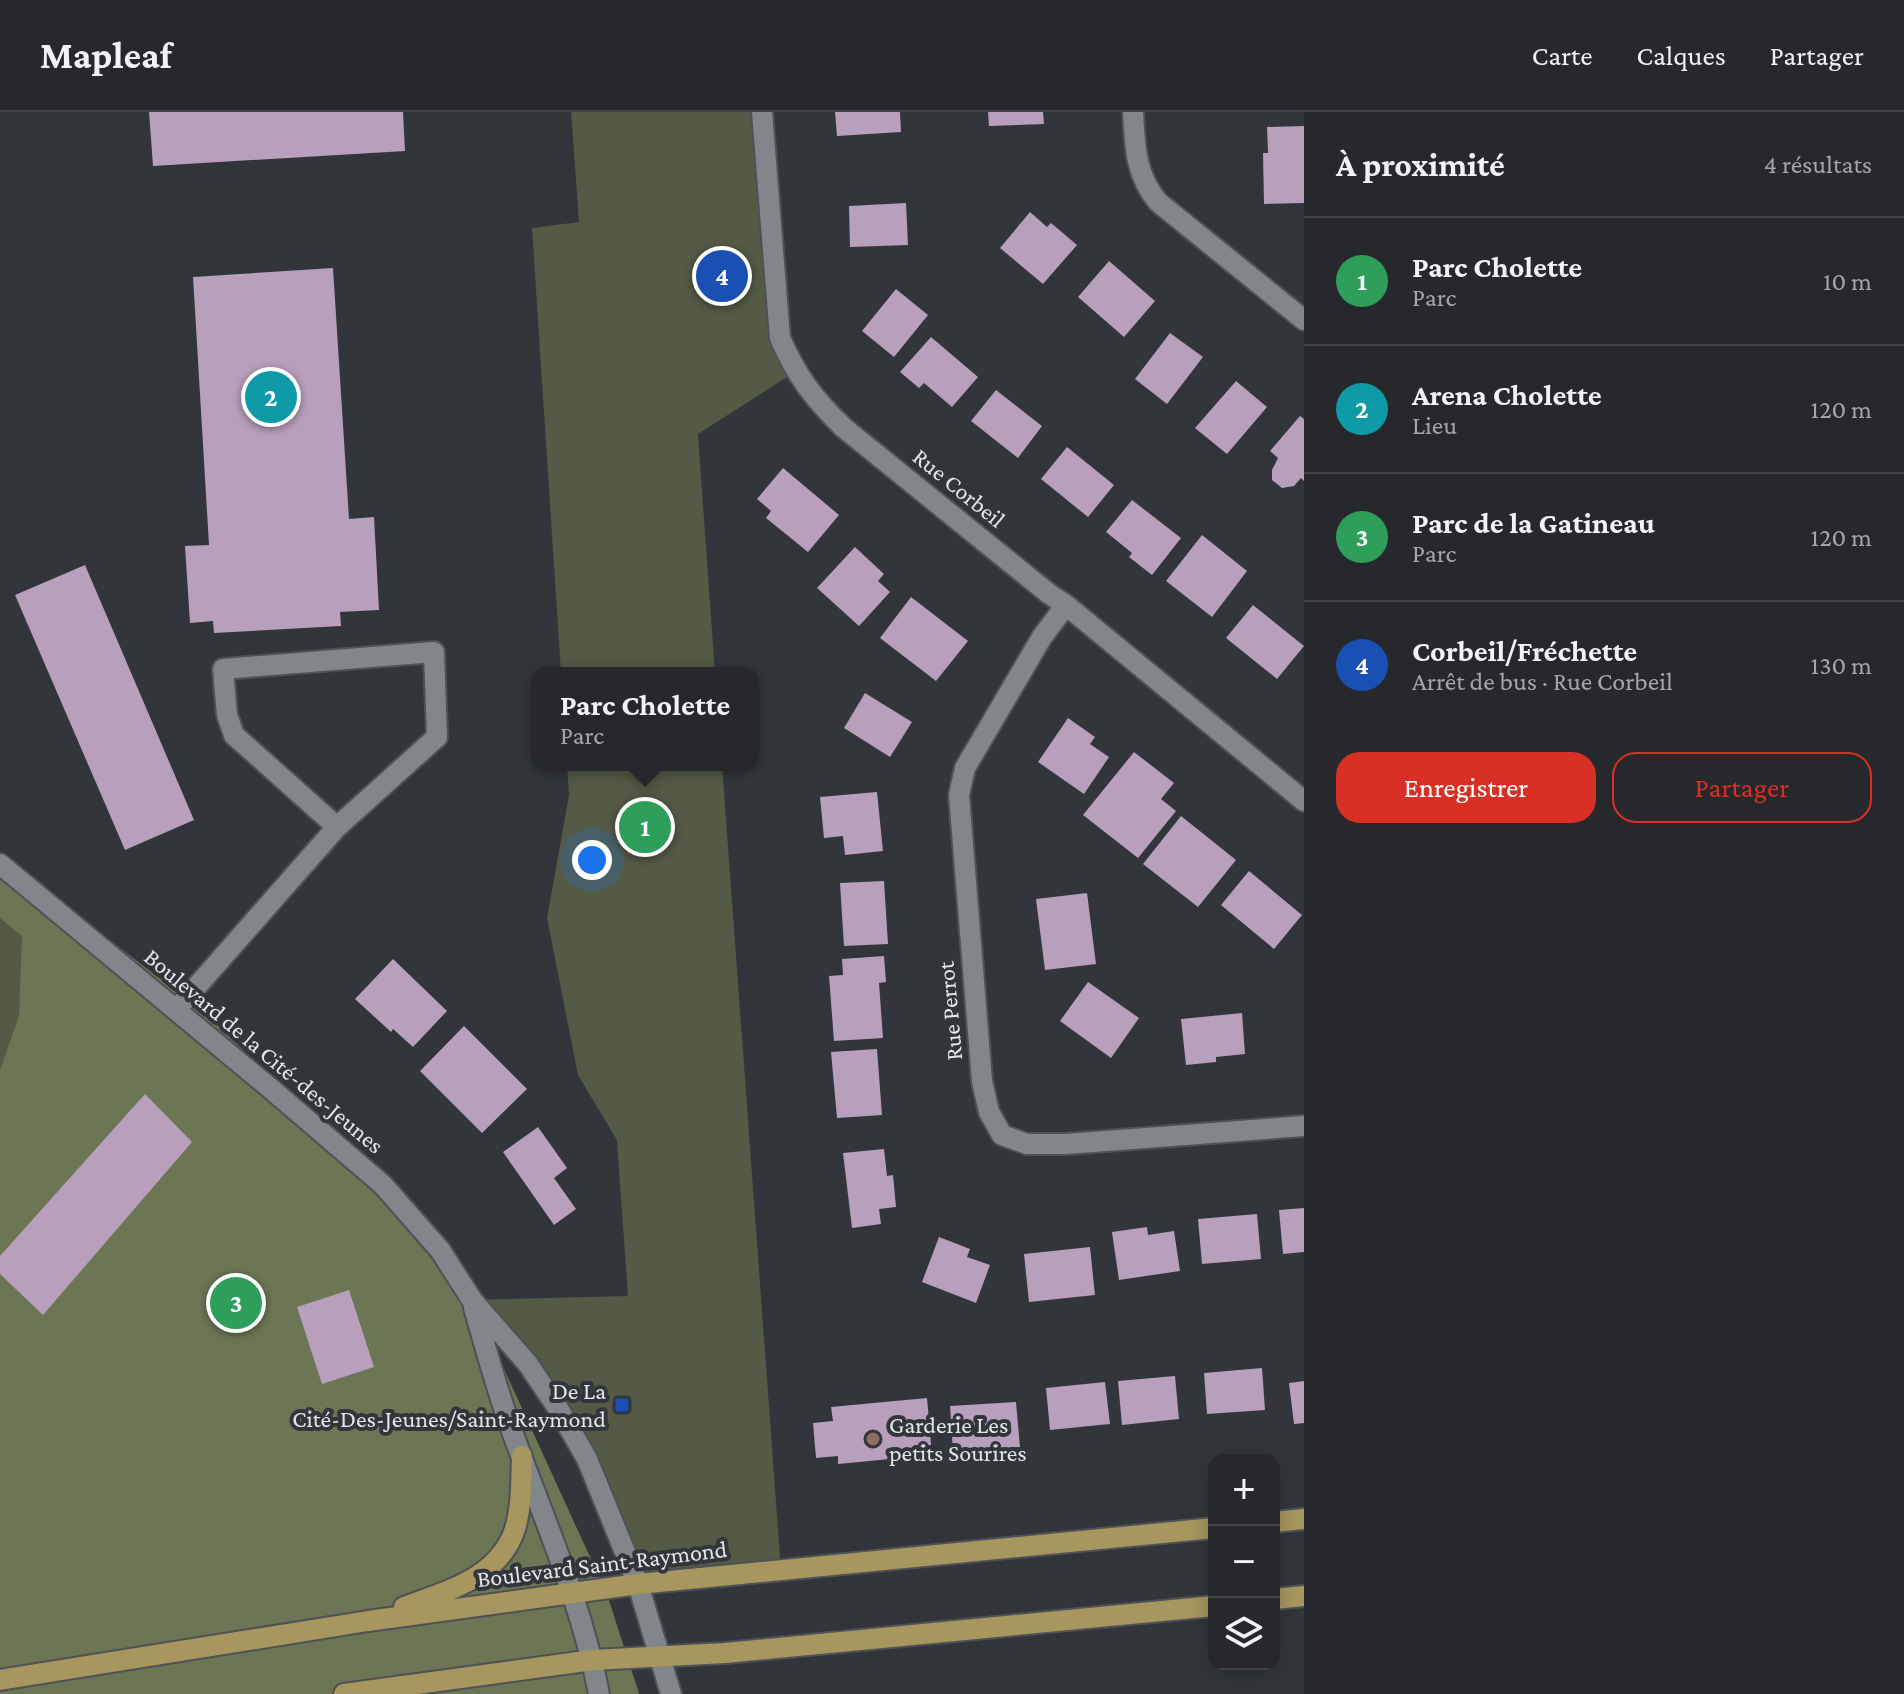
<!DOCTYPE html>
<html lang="fr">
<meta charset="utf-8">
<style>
:root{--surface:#26282c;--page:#2e3034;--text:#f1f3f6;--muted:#a4a6a9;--line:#424448;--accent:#d93025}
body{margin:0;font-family:"Crimson Pro",serif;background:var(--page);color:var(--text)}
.controls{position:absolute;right:24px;bottom:24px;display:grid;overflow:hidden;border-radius:16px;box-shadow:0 4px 20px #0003}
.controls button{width:72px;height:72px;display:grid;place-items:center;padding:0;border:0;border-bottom:2px solid var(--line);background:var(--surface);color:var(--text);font:40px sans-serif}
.you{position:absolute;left:592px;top:748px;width:28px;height:28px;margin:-20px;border:6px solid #fff;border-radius:50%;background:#1a73e8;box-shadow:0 0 0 12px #1a73e833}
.badge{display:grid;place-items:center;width:52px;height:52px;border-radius:50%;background:var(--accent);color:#fff;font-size:26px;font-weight:700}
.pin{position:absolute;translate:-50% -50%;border:4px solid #fff;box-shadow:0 2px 8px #0006}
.popup{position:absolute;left:531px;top:555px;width:228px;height:104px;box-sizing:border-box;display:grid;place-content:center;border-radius:16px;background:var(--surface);filter:drop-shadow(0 2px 6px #0005);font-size:26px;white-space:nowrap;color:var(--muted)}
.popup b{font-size:30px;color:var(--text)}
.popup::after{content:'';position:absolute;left:50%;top:100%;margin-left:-16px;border:16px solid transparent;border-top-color:var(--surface)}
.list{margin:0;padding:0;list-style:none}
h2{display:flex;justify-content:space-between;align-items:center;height:104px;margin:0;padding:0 32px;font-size:34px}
h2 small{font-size:26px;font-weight:400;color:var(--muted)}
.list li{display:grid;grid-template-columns:52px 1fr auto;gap:24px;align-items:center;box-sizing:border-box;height:128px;padding:0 32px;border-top:2px solid var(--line)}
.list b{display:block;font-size:30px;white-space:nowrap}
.list p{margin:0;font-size:26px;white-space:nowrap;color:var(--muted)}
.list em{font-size:26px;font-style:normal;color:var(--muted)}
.actions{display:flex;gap:16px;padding:24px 32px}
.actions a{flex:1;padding:18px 0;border:2px solid var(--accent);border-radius:24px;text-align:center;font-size:28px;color:var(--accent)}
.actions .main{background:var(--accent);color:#fff}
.icon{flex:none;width:44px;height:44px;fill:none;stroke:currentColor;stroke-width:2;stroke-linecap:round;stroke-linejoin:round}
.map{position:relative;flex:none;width:1304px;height:1582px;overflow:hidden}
header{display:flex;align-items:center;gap:48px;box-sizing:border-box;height:112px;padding:0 40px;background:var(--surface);border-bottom:2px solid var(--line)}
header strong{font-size:38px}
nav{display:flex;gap:44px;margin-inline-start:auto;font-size:28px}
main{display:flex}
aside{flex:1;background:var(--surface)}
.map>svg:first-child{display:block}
.green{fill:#545a46}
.forest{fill:#6c7655}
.building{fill:#b89fbc}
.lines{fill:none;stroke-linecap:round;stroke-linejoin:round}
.minor-casing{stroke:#4e5155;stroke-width:24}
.major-casing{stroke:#4e5155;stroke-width:24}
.minor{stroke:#81868b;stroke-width:20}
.major{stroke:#a7965e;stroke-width:20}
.transit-dot{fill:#1a4fb4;stroke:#32353a;stroke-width:3}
.education-dot{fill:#8d6e63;stroke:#32353a;stroke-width:3}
.labels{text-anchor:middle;stroke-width:8;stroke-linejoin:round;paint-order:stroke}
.street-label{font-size:24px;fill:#e3e6e9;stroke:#32353a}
.poi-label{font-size:24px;fill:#e3e6e9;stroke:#32353a;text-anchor:end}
</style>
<header>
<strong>Mapleaf</strong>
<nav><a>Carte</a><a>Calques</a><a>Partager</a></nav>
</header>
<main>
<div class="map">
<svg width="1304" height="1582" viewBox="0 0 1304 1582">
<rect width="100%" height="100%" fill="#32353a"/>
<path class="green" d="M571,0h191l4,68 29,192 -97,62 17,239h-154l-29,-445 47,-6z
M567,653h155l59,805 -143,14 -51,-125 -114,-158 162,379 4,14h-639v-839l208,161 263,284 157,-4 -11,-156 -39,-65 -31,-157 22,-123z"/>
<path class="forest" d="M0,743l208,161 175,169 104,147 120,262 32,100h-639v-624l19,-54 3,-80 -22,-18z"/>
<path class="building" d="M149,0h254l2,39 -252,15z
M835,0h65l1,20 -64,4z
M988,0h55l1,12 -55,2z
M1304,14v77l-40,1 -1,-51h5l-1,-26z
M906,91l2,42 -58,2 -1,-41z
M1030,100l17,15 4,-4 26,22 -34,39 -43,-36z
M1109,149l46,40 -31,36 -46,-40z
M333,156l16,251 25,-2 5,93 -39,2 1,14 -127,7 -1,-12 -23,2 -5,-77 24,-1 -16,-268z
M896,177l32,26 -34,42 -32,-26z
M1170,221l33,24 -36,47 -32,-25z
M931,225l47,40 -26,30 -28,-24 -5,5 -19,-16z
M1236,269l31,26 -40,47 -32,-26z
M996,278l46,36 -24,32 -47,-37z
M1300,304l4,3v62l-3,-3 -7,8 -12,2 -10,-8v-10l6,-12 -8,-7z
M1067,335l47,38 -26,32 -47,-38z
M783,356l56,47 -31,37 -42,-34 5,-7 -14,-12z
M1132,388l49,38 -29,37 -23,-18 3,-4 -26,-21z
M1202,423l45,36 -35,46 -46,-36z
M855,435l29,27 -6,7 12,11 -31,34 -42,-38z
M85,453l109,255 -69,30 -110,-255z
M911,485l57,44 -32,40 -56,-43z
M1253,493l51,41 -27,33 -51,-41z
M865,581l47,29 -22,35 -46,-29z
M1068,606l27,19 -5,7 19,13 -25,37 -46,-32z
M1134,640l40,31 -13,16 15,12 -38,47 -55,-43z
M877,680l6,59 -38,4 -2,-19 -19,2 -4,-41z
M1181,704l55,44 -38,47 -55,-43z
M1249,759l53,44 -28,34 -53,-44z
M884,769l4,63 -44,2 -4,-63z
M1087,781l9,71 -51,6 -9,-71z
M884,844l2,26 -7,1 4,55 -49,3 -5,-65 14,-1 -1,-16z
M393,847l54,52 -34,36 -20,-18 -2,3 -36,-33z
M1088,870l51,36 -28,40 -51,-37z
M1242,901l3,41 -29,3v5l-30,3 -5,-46z
M464,914l63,63 -45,44 -62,-62z
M877,937l5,66 -45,3 -6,-66z
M145,982l47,48 -149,173 -43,-41v-18z
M538,1015l29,41 -13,10 22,31 -22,16 -51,-73z
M884,1037l3,27 6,-1 3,32 -17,2 2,15 -29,4 -9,-75z
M1304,1096v44l-21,2 -4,-44z
M1257,1102l4,45 -59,5 -4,-45z
M1147,1115l1,8 26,-4 6,40 -61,9 -7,-48z
M939,1125l31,12 -3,8 23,8 -14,38 -54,-21z
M1090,1135l5,48 -66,7 -5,-48z
M349,1178l25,77 -52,17 -25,-77z
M1262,1256l3,42 -58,4 -3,-41z
M1175,1264l4,43 -57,6 -4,-44z
M1304,1269v42l-10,1 -5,-41z
M1105,1270l5,42 -60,6 -4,-42z
M927,1286l5,57 -94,9v-8l-22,2 -3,-35 20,-2 -2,-14z
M1016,1290l4,45 -67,4 -3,-45z"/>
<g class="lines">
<g class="minor-casing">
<path id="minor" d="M762,0l18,226c17,39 34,61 64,90l204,165 18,12 238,196
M1133,0c2,34 2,62 25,90l146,118
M1066,493l-24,32 -77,131 -6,27 23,286 7,31 13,23 25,9h39l238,-18
M0,752l270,224 113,97 57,65 32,50 56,64 31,46 28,49 51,125 33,110
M176,898l161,-183 100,-90 -3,-85 -211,17 4,46 7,20 103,92
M474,1196c11,37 21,75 34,112 32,91 73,179 91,274"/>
</g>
<g class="major-casing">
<path id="major" d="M1274,1410l30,-3
M1274,1487l30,-3
M404,1495c43,-16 95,-29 111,-78 7,-23 6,-50 7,-73
M0,1568l368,-59 270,-37 576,-56
M344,1582l249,-34 132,-7 489,-47"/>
</g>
<use href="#minor" class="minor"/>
<use href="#major" class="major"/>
</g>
<rect class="transit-dot" x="614" y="1285" width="16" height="16" rx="4"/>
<circle class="education-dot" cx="873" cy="1327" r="8"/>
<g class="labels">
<g class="street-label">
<text transform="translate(959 376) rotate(39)" y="8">Rue Corbeil</text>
<text transform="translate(950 899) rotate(-95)" y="8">Rue Perrot</text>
<text transform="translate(264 939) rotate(40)" y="8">Boulevard de la Cité-des-Jeunes</text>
<text transform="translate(602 1452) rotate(-7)" y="8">Boulevard Saint-Raymond</text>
</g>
<g class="poi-label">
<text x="606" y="1287">De La<tspan x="606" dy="28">Cité-Des-Jeunes/Saint-Raymond</tspan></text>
<text x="889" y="1321" text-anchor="start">Garderie Les<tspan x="889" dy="28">petits Sourires</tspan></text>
</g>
</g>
</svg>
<div class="controls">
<button>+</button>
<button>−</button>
<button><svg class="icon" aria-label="layers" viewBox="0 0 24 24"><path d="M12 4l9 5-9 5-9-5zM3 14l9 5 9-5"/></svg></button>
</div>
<div class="you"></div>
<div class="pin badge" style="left:645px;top:715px;background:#2e9e5b">1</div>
<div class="popup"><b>Parc Cholette</b>Parc</div>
<div class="pin badge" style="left:271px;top:285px;background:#0f9aa8">2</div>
<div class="pin badge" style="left:236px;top:1191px;background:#2e9e5b">3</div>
<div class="pin badge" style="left:722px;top:164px;background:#1a4fb4">4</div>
</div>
<aside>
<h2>À proximité<small>4 résultats</small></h2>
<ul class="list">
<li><span class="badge" style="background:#2e9e5b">1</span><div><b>Parc Cholette</b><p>Parc</p></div><em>10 m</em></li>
<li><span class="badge" style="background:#0f9aa8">2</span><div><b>Arena Cholette</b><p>Lieu</p></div><em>120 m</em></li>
<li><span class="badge" style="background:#2e9e5b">3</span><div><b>Parc de la Gatineau</b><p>Parc</p></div><em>120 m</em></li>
<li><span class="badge" style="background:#1a4fb4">4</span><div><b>Corbeil/Fréchette</b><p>Arrêt de bus · Rue Corbeil</p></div><em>130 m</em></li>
</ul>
<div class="actions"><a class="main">Enregistrer</a><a>Partager</a></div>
</aside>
</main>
